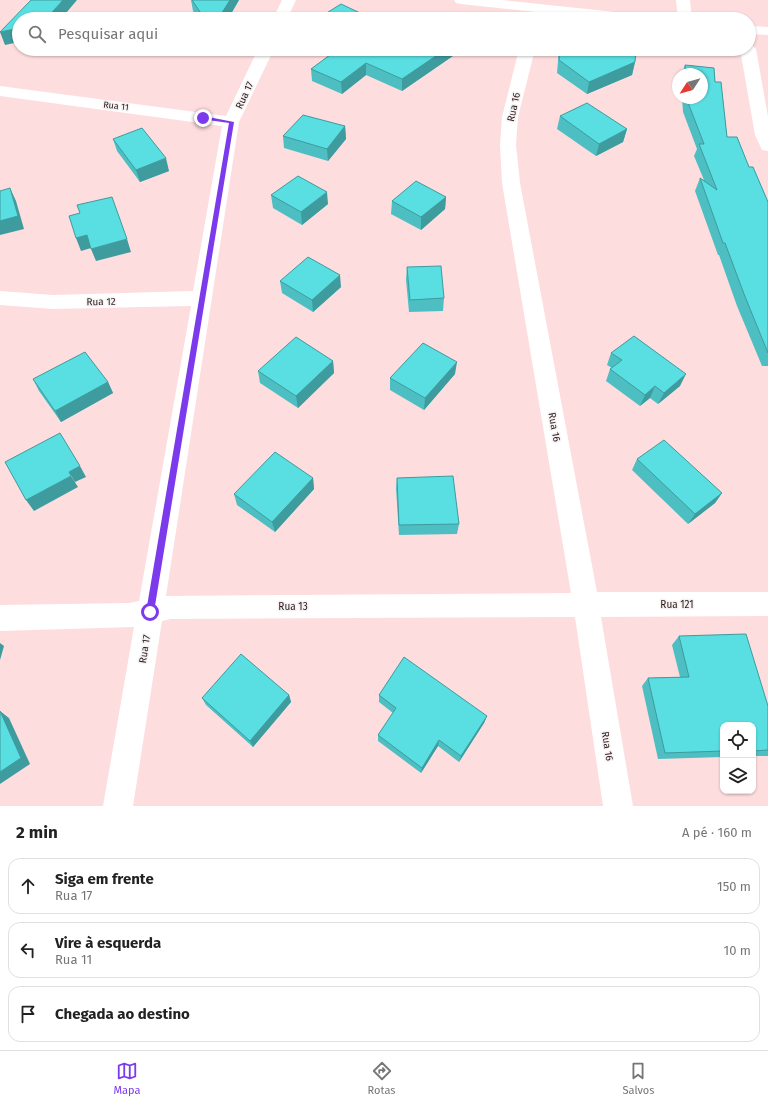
<!DOCTYPE html>
<html lang="pt">
<meta charset="utf-8">
<style>
:root{--surface:#fff;--page:#f6f6f6;--text:#222;--muted:#767676;--line:#e0e0e0;--accent:#7c3aed}
body{margin:0;font-family:"Fira Sans",sans-serif;background:var(--page);color:var(--text)}
.controls{position:absolute;right:12px;bottom:12px;display:grid;overflow:hidden;border-radius:8px;box-shadow:0 1px 3px #0004}
.controls button{width:36px;height:36px;display:grid;place-items:center;padding:0;border:0;border-bottom:1px solid var(--line);background:var(--surface);color:var(--text);font:20px sans-serif}
.compass{position:absolute;left:672px;top:68px;width:36px;height:36px;border-radius:50%;background:var(--surface);box-shadow:0 1px 3px #0004;rotate:234deg}
.stop{position:absolute;width:12px;height:12px;margin:-9px;border:3px solid #7c3aed;border-radius:50%;background:#fff}
.stop.end{background:#7c3aed;border-color:#fff;box-shadow:0 1px 4px #0008}
.list{margin:0;padding:0;list-style:none}
h2{display:flex;justify-content:space-between;align-items:center;height:52px;margin:0;padding:0 16px;font-size:17px}
h2 small{font-size:13px;font-weight:400;color:var(--muted)}
.list li{display:grid;grid-template-columns:26px 1fr auto;gap:12px;align-items:center;box-sizing:border-box;height:56px;margin:0 8px 8px;padding:0 8px;border:1px solid var(--line);border-radius:12px}
.list b{display:block;font-size:15px;white-space:nowrap}
.list p{margin:0;font-size:13px;white-space:nowrap;color:var(--muted)}
.list em{font-size:13px;font-style:normal;color:var(--muted)}
.icon{flex:none;width:22px;height:22px;fill:none;stroke:currentColor;stroke-width:2;stroke-linecap:round;stroke-linejoin:round}
.map{position:relative;flex:none;width:768px;height:806px;overflow:hidden}
.search{position:absolute;background:var(--surface);box-shadow:0 1px 3px #0004;left:12px;right:12px;top:12px;height:44px;display:flex;align-items:center;gap:10px;box-sizing:border-box;padding:0 14px;border-radius:22px;color:var(--muted);font-size:15px}
.sheet{height:244px;background:var(--surface)}
nav{display:flex;justify-content:space-around;align-items:center;box-sizing:border-box;height:56px;border-top:1px solid var(--line);background:var(--surface);font-size:11px;color:var(--muted)}
nav a{display:grid;justify-items:center;gap:2px}
nav .on{color:var(--accent)}
.map>svg:first-child{display:block}
.lines{fill:none;stroke-linecap:round;stroke-linejoin:round}
.minor{fill:#fff;fill-rule:evenodd}
.wall{fill:#4dbfc2}
.shaded-wall{fill:#3e9b9e}
.building{fill:#59dee1;stroke:#3e9b9e}
.route{fill:#7c3aed}
.labels{text-anchor:middle;stroke-width:3;stroke-linejoin:round;paint-order:stroke}
.far-street-label{font-size:9px;fill:#301416;stroke:#f3f3f3}
.street-label{font-size:10px;fill:#301416;stroke:#f3f3f3}
</style>
<div class="map">
<svg width="768" height="806" viewBox="0 0 768 806">
<rect width="100%" height="100%" fill="#feddde"/>
<g class="lines">
<path class="minor" d="M282,0h14l-9,19h-14z
M454,0h48l142,15 5,1 2,3h-49l-141,-15 -5,-1z
M676,0h14l2,19h-14z
M749,26l19,1v8l-19,-1z
M749,45l4,1 3,3 12,68v34l-6,-1 -7,-15 -15,-86h9z
M258,49h16l-35,73 -73,474 405,-3 -69,-410 -2,-38 2,-28 17,-68h16l-17,68 -2,28 4,38 77,409h171v24l-167,1 32,189h-30l-28,-189 -404,2 -9,2 -29,185h-30l31,-179 -134,4v-26l129,-2 10,-2 52,-295 -138,3 -53,-4v-14l53,4 140,-4 29,-165 -222,-30v-10l226,30z"/>
</g>
<path class="wall" d="M191,0h48l-11,19h-29l-6,-8z
M338,49h125l-61,42 -36,-16 -24,19 -30,-13 -1,-12z
M559,49h77l-1,13 -3,13 -45,19 -30,-21z
M685,65l29,3 1,14h6l6,55h10l12,30h4l15,35v164h-6l-25,-60 -18,-51h-1l-23,-64 5,-13 4,2 -10,-24 3,-7 -14,-37 -1,-14h20v-24h-20z
M560,116l67,13 -4,13 -27,14 -39,-27z
M345,126l1,13 -18,22 -44,-13 -1,-12z
M113,139l56,32 -29,11 -23,-31z
M271,195l57,9 -26,21 -29,-17z
M446,197l-1,12 -24,21 -30,-16 1,-13z
M407,267l37,31 -1,13 -34,1 -3,-32z
M280,281l61,6 -28,25 -31,-19z
M611,353l69,33 -22,18 -8,-6 -10,8 -34,-25 4,-12 2,-1 -5,-3z
M333,361l1,12 -36,35 -38,-25 -2,-12z
M455,374l-31,36 -34,-20v-12z
M33,379l75,3 5,11 -52,29 -22,-31z
M637,459l85,34 -7,10 -27,21 -56,-54z
M313,478l1,11 -39,43 -38,-27 -3,-11z
M397,478l62,46 -2,10 -58,1 -3,-47z
M679,636l89,70v50h-15v-31h-30v32l-65,2 -16,-73 6,-8 32,-1 -8,-32z
M289,695l2,7 -38,45 -47,-42 -4,-7z
M379,695l108,21 -3,7 -25,39 -21,-16 -17,27 -43,-32v-6l15,-22 -14,-11z"/>
<path class="shaded-wall" d="M63,0h14l-16,19h-15z
M230,0h9l-11,19h-10z
M19,28v14l-14,3 -5,-13z
M446,49h17l-61,42v-12z
M635,62l-3,13 -45,19 2,-12z
M366,63v12l-24,19 -1,-12z
M345,126l1,13 -18,22 -1,-12z
M627,129l-4,13 -27,14 3,-12z
M166,158l3,13 -29,11 -4,-12z
M10,188l6,13 8,28 -24,6v-14z
M327,192l1,12 -26,21 -1,-13z
M446,197l-1,12 -24,21v-13z
M87,235l4,13 -10,3 -5,-13z
M127,239l4,13 -35,9 -5,-12z
M340,275l1,12 -28,25 -1,-12z
M333,361l1,12 -36,35 -2,-12z
M457,362l-2,12 -31,36 1,-12z
M686,374l-6,12 -22,18 6,-11z
M108,382l5,11 -52,29 -6,-11z
M655,386l-5,12 -10,8 5,-11z
M80,466l6,11 -11,5 -6,-10z
M71,476l7,11 -44,24 -8,-11z
M313,478l1,11 -39,43 -3,-10z
M722,493l-7,10 -27,21 7,-10z
M0,643l4,3 -4,14z
M289,695l2,7 -38,45 -3,-6z
M0,711l9,7 21,46 -30,20z
M487,716l-3,7 -25,39 2,-6z
M439,740l-1,6 -17,27 1,-5z"/>
<path class="building" d="M31,0h32l-17,19h-27v9l-19,4z
M192,0h38l-12,19h-13z
M341,4l32,15h-56z
M422,16l6,3h-11z
M338,49h108l-44,30 -36,-16 -25,19 -30,-13z
M560,49h76l-1,13 -46,20 -30,-22z
M685,65l29,3 1,14h6l6,55h10l12,30h4l15,35v151l-24,-59 -19,-51h-2l-23,-65 17,12 -18,-46h5l-17,-44v-2h15v-24h-16z
M587,103l40,26 -28,15 -39,-28z
M303,115l42,11 -18,23 -44,-13z
M142,128l24,30 -30,12 -23,-31z
M298,176l29,16 -26,20 -30,-17z
M416,181l30,16 -25,20 -29,-16z
M10,188l8,28 -18,5v-30z
M112,197l15,42 -36,10 -4,-14 -11,3 -7,-22 11,-3 -3,-8z
M308,257l32,18 -28,25 -32,-19z
M441,266l3,32 -34,2 -3,-33z
M634,336l52,38 -22,19 -9,-7 -10,9 -35,-26 12,-9 -11,-7z
M296,337l37,24 -37,35 -38,-25z
M423,343l34,19 -32,36 -35,-20z
M85,352l23,30 -53,29 -22,-32z
M60,433l20,33 -11,6 2,4 -45,24 -21,-38z
M664,440l58,53 -27,21 -58,-55z
M275,452l38,26 -41,44 -38,-28z
M453,476l6,48 -60,1 -2,-47z
M746,634l22,72v44l-15,1v-26h-30v26l-58,2 -17,-75 41,-1 -10,-41z
M241,654l48,41 -39,46 -48,-43z
M404,657l83,59 -26,40 -22,-16 -17,28 -44,-33 18,-27 -17,-13z
M0,711l21,47 -21,14z"/>
<path class="route" d="M203,116l31,6 -80,490 -4,4 -4,-4 83,-489 -28,-4z"/>
<g class="labels">
<g class="far-street-label">
<text transform="translate(116 106) rotate(7)" y="3">Rua 11</text>
</g>
<g class="street-label">
<text transform="translate(244 95) rotate(-65)" y="4">Rua 17</text>
<text transform="translate(513 107) rotate(-78)" y="4">Rua 16</text>
<text transform="translate(101 301) rotate(-1)" y="4">Rua 12</text>
<text transform="translate(555 427) rotate(80)" y="4">Rua 16</text>
<text x="677" y="608">Rua 121</text>
<text x="293" y="610">Rua 13</text>
<text transform="translate(144 649) rotate(-81)" y="4">Rua 17</text>
<text transform="translate(608 746) rotate(81)" y="4">Rua 16</text>
</g>
</g>
</svg>
<div class="controls">
<button><svg class="icon" aria-label="locate" viewBox="0 0 24 24"><circle cx="12" cy="12" r="6"/><path d="M12 2v4M12 18v4M2 12h4M18 12h4"/></svg></button>
<button><svg class="icon" aria-label="layers" viewBox="0 0 24 24"><path d="M12 4l9 5-9 5-9-5zM3 14l9 5 9-5"/></svg></button>
</div>
<svg class="compass" viewBox="-18 -18 36 36"><path d="M0-13l5 13h-10z" fill="#e53935"/><path d="M0 13l5-13h-10z" fill="#767676"/></svg>
<div class="stop" style="left:150px;top:612px"></div>
<div class="stop end" style="left:203px;top:118px"></div>
<div class="search"><svg class="icon" aria-label="search" viewBox="0 0 24 24"><circle cx="10" cy="10" r="6"/><path d="M15 15l6 6"/></svg>Pesquisar aqui</div>
</div>
<section class="sheet">
<h2>2 min<small>A pé · 160 m</small></h2>
<ul class="list">
<li><svg class="icon" aria-label="ahead" viewBox="0 0 24 24"><path d="M12 20V5M6 11l6-6 6 6"/></svg><div><b>Siga em frente</b><p>Rua 17</p></div><em>150 m</em></li>
<li><svg class="icon" aria-label="left" viewBox="0 0 24 24"><path d="M17 20v-9H6M10 6l-5 5 5 5"/></svg><div><b>Vire à esquerda</b><p>Rua 11</p></div><em>10 m</em></li>
<li><svg class="icon" aria-label="arrive" viewBox="0 0 24 24"><path d="M6 21V4h12l-3 4 3 4H6"/></svg><div><b>Chegada ao destino</b></div></li>
</ul>
</section>
<nav>
<a class="on"><svg class="icon" aria-label="map" viewBox="0 0 24 24"><path d="M3 6l6-2 6 2 6-2v14l-6 2-6-2-6 2zM9 4v14M15 6v14"/></svg>Mapa</a>
<a><svg class="icon" aria-label="directions" viewBox="0 0 24 24"><path d="M12 3l9 9-9 9-9-9zM9 14v-3h6M13 9l2 2-2 2"/></svg>Rotas</a>
<a><svg class="icon" aria-label="saved" viewBox="0 0 24 24"><path d="M7 4h10v16l-5-4-5 4z"/></svg>Salvos</a>
</nav>
